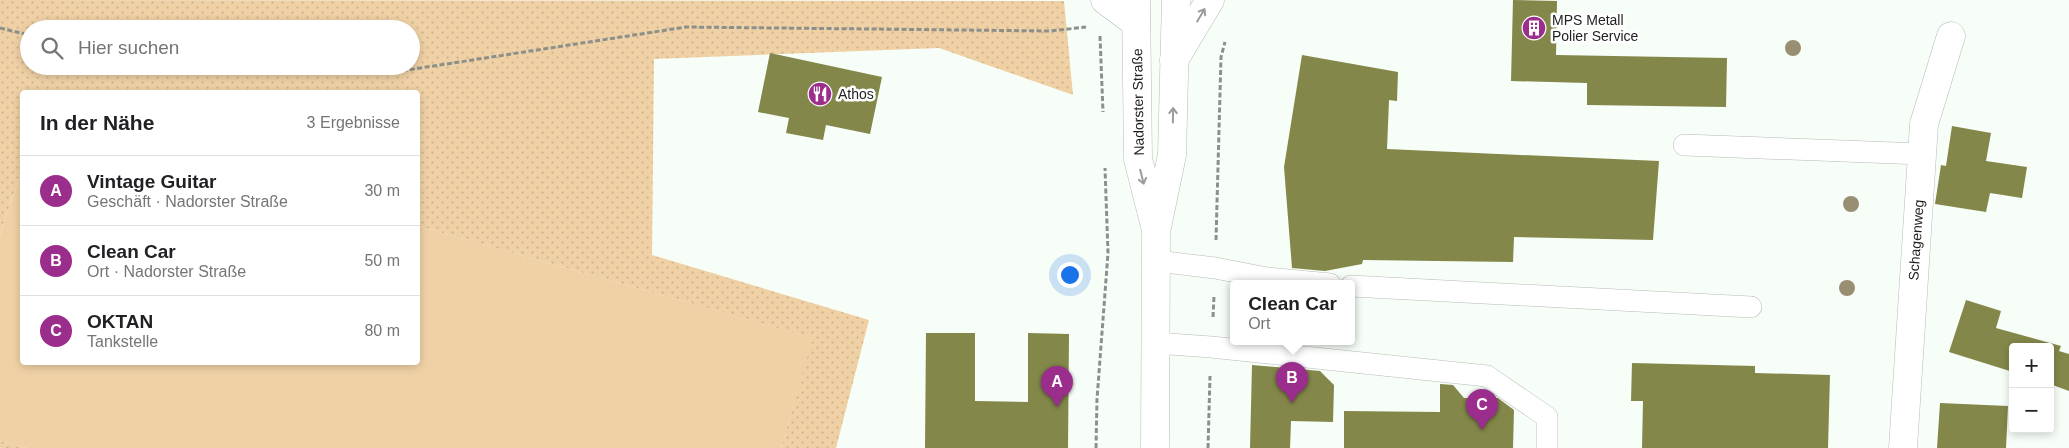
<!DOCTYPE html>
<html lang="de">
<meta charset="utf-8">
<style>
:root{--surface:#fff;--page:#f6f6f6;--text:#202124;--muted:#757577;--line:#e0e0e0;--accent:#9b2d8c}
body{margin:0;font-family:Arial,sans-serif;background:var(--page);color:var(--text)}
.controls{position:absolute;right:15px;bottom:15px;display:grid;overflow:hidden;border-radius:5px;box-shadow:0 2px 8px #0003}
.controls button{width:45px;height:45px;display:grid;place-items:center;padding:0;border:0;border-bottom:1px solid var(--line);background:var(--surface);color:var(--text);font:25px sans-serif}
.you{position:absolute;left:1069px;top:274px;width:18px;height:18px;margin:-12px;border:4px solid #fff;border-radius:50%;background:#1a73e8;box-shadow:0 0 0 8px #1a73e833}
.badge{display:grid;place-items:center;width:32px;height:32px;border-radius:50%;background:var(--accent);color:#fff;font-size:16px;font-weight:700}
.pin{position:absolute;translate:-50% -41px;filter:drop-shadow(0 1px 2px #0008)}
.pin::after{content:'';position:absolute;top:26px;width:18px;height:15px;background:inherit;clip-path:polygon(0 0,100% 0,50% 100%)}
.popup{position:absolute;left:1230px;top:280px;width:125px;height:65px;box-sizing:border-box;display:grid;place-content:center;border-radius:5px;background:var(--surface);filter:drop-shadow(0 1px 4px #0005);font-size:16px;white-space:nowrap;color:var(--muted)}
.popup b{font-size:19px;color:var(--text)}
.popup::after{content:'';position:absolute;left:50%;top:100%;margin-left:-10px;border:10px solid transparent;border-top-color:var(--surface)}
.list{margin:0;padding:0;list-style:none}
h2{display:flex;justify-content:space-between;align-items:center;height:65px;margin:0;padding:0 20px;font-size:21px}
h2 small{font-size:16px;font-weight:400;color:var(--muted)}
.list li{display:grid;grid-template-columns:32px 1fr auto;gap:15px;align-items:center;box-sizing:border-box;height:70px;padding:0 20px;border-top:1px solid var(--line)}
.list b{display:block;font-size:19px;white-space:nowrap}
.list p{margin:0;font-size:16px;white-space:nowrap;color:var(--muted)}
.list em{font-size:16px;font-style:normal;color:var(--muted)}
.icon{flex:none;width:28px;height:28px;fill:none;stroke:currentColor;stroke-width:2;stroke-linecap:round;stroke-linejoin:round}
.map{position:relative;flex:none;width:2069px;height:448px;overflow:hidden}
.search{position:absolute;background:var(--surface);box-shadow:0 2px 8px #0003;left:20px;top:20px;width:400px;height:55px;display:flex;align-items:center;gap:12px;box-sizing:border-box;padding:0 18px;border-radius:28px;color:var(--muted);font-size:19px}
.panel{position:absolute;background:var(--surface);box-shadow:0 2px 8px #0003;left:20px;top:90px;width:400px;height:275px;border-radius:5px}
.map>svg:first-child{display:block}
.park{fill:url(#park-dots);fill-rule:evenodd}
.pitch{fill:#f0d1a5}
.building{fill:#838749}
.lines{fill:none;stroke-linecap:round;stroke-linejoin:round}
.service-casing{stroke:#b6bcb6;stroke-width:22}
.minor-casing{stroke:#b6bcb6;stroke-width:29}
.tertiary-casing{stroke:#b6bcb6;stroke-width:29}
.trunk-casing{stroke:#b6bcb6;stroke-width:29}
.path{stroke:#8b908b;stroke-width:3;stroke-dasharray:5 2.5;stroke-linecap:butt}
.service{stroke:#fff;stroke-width:21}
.minor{stroke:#fff;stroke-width:28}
.tertiary{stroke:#fff;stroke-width:28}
.trunk{stroke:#fff;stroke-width:28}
.tree{fill:#998e71}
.oneway{stroke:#9b9c9b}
.labels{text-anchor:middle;stroke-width:5;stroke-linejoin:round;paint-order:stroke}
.poi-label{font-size:14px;fill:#202320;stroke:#fff;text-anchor:start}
.street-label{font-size:14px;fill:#202320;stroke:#fff}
</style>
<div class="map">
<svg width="2069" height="448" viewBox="0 0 2069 448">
<defs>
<pattern id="park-dots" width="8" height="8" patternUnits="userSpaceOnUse" patternTransform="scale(1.25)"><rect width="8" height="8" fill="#f0d1a5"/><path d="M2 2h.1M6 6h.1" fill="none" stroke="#ceb38e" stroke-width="1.8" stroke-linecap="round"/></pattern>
</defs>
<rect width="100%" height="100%" fill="#f7fdf7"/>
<path class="park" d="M0,0l1064,1 9,94 -134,-47 -285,11 -2,196 217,65 -33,128h-55l31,-110 -394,-112v-134h-396v76l-22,67zM29,29h382v37h-382z
M0,441l27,7h-27z"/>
<path class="pitch" d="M22,168v194h396v-136l395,112 -32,110h-754l-27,-7v-206z"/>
<path class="building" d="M1513,0l44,1 -1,54 171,3 -1,49 -139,-2v-22l-76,-2z
M770,53l112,24 -12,57 -44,-9 -3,15 -37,-7 3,-15 -31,-6z
M1302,55l96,17 -1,29 -8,-1 -2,49 272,12 -6,79 -139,-3 -1,25 -150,-2 -1,4 -37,7 -33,-3 -8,-101z
M1952,126l39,7 -5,28 41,6 -5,31 -32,-5 -4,19 -51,-8 6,-39 5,1z
M1966,300l35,11 -5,17 65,18 -2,5 10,3v37l-19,-7v-37h-37v25l-64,-20z
M926,333h49v68l53,1v-69l41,1 -1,114h-143z
M1632,363l123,3v7l75,2 -2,73h-186l1,-47h-12z
M1252,365l68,6 14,14 -1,37 -42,-1 -1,27h-40z
M1440,384l13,1 11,13h34l16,12 -1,38h-169v-37l96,1z
M1940,403l68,3 -2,42h-69z"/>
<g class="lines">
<g class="service-casing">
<path id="service" d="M1684,145l238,9
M1157,261l58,7 52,10 63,6
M1351,286l400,21
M1156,343l55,4 276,29 60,41v31"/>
</g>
<g class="minor-casing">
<path id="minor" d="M1903,448l21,-324 27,-88"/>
</g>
<g class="tertiary-casing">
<path id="tertiary" d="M1136,0l2,159 17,67
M1155,448l1,-216 16,-77 4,-155"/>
</g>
<g class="trunk-casing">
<path id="trunk" d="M1105,0l31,23
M1174,60l36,-60"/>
</g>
<path class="path" d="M0,28l29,7
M1100,36l3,76
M170,66l231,5 285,-44 364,4 36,-4
M1216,240l5,-183 4,-15
M1213,317l1,-21
M1096,448l1,-49 11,-146 -3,-85
M1208,448l2,-72"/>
<use href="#service" class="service"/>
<use href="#minor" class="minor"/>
<use href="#tertiary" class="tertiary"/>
<use href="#trunk" class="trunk"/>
</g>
<g class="tree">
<circle cx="1793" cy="48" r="8"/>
<circle cx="1851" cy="204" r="8"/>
<circle cx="1847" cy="288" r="8"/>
</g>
<defs><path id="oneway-shaft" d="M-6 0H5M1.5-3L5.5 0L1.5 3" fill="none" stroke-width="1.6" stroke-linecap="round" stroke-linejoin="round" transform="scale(1.25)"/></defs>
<g class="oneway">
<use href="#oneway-shaft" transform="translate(1201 15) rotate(-59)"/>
<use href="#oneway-shaft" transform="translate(1173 115) rotate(-89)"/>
<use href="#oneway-shaft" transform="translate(1142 177) rotate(76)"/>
</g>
<defs>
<g id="building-disc" transform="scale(1.25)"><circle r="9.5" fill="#9b2d8c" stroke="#fff"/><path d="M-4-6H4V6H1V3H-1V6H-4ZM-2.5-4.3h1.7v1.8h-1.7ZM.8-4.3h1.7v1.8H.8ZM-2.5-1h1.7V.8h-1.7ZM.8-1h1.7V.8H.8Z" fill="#fff"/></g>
<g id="restaurant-disc" transform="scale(1.25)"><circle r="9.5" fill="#9b2d8c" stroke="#fff"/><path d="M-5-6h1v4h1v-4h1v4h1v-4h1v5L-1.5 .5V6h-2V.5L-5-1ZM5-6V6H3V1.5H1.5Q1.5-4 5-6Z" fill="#fff"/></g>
</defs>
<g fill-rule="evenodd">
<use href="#building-disc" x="1534" y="28"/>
<use href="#restaurant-disc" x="820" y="94"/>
</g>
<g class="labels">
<g class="poi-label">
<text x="1552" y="25">MPS Metall<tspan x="1552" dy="16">Polier Service</tspan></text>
<text x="838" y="99">Athos</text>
</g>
<g class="street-label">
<text transform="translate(1138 102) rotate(-91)" y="5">Nadorster Straße</text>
<text transform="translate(1916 240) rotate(-86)" y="5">Schagenweg</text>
</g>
</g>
</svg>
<div class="controls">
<button>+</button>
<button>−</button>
</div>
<div class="you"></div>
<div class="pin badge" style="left:1057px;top:407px">A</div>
<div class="pin badge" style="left:1292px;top:403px">B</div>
<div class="popup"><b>Clean Car</b>Ort</div>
<div class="pin badge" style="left:1482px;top:430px">C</div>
<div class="search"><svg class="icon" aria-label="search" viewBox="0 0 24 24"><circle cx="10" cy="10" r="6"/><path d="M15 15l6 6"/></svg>Hier suchen</div>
<section class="panel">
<h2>In der Nähe<small>3 Ergebnisse</small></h2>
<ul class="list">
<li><span class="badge">A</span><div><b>Vintage Guitar</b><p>Geschäft · Nadorster Straße</p></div><em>30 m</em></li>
<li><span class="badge">B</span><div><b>Clean Car</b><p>Ort · Nadorster Straße</p></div><em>50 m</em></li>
<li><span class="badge">C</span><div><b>OKTAN</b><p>Tankstelle</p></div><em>80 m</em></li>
</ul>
</section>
</div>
